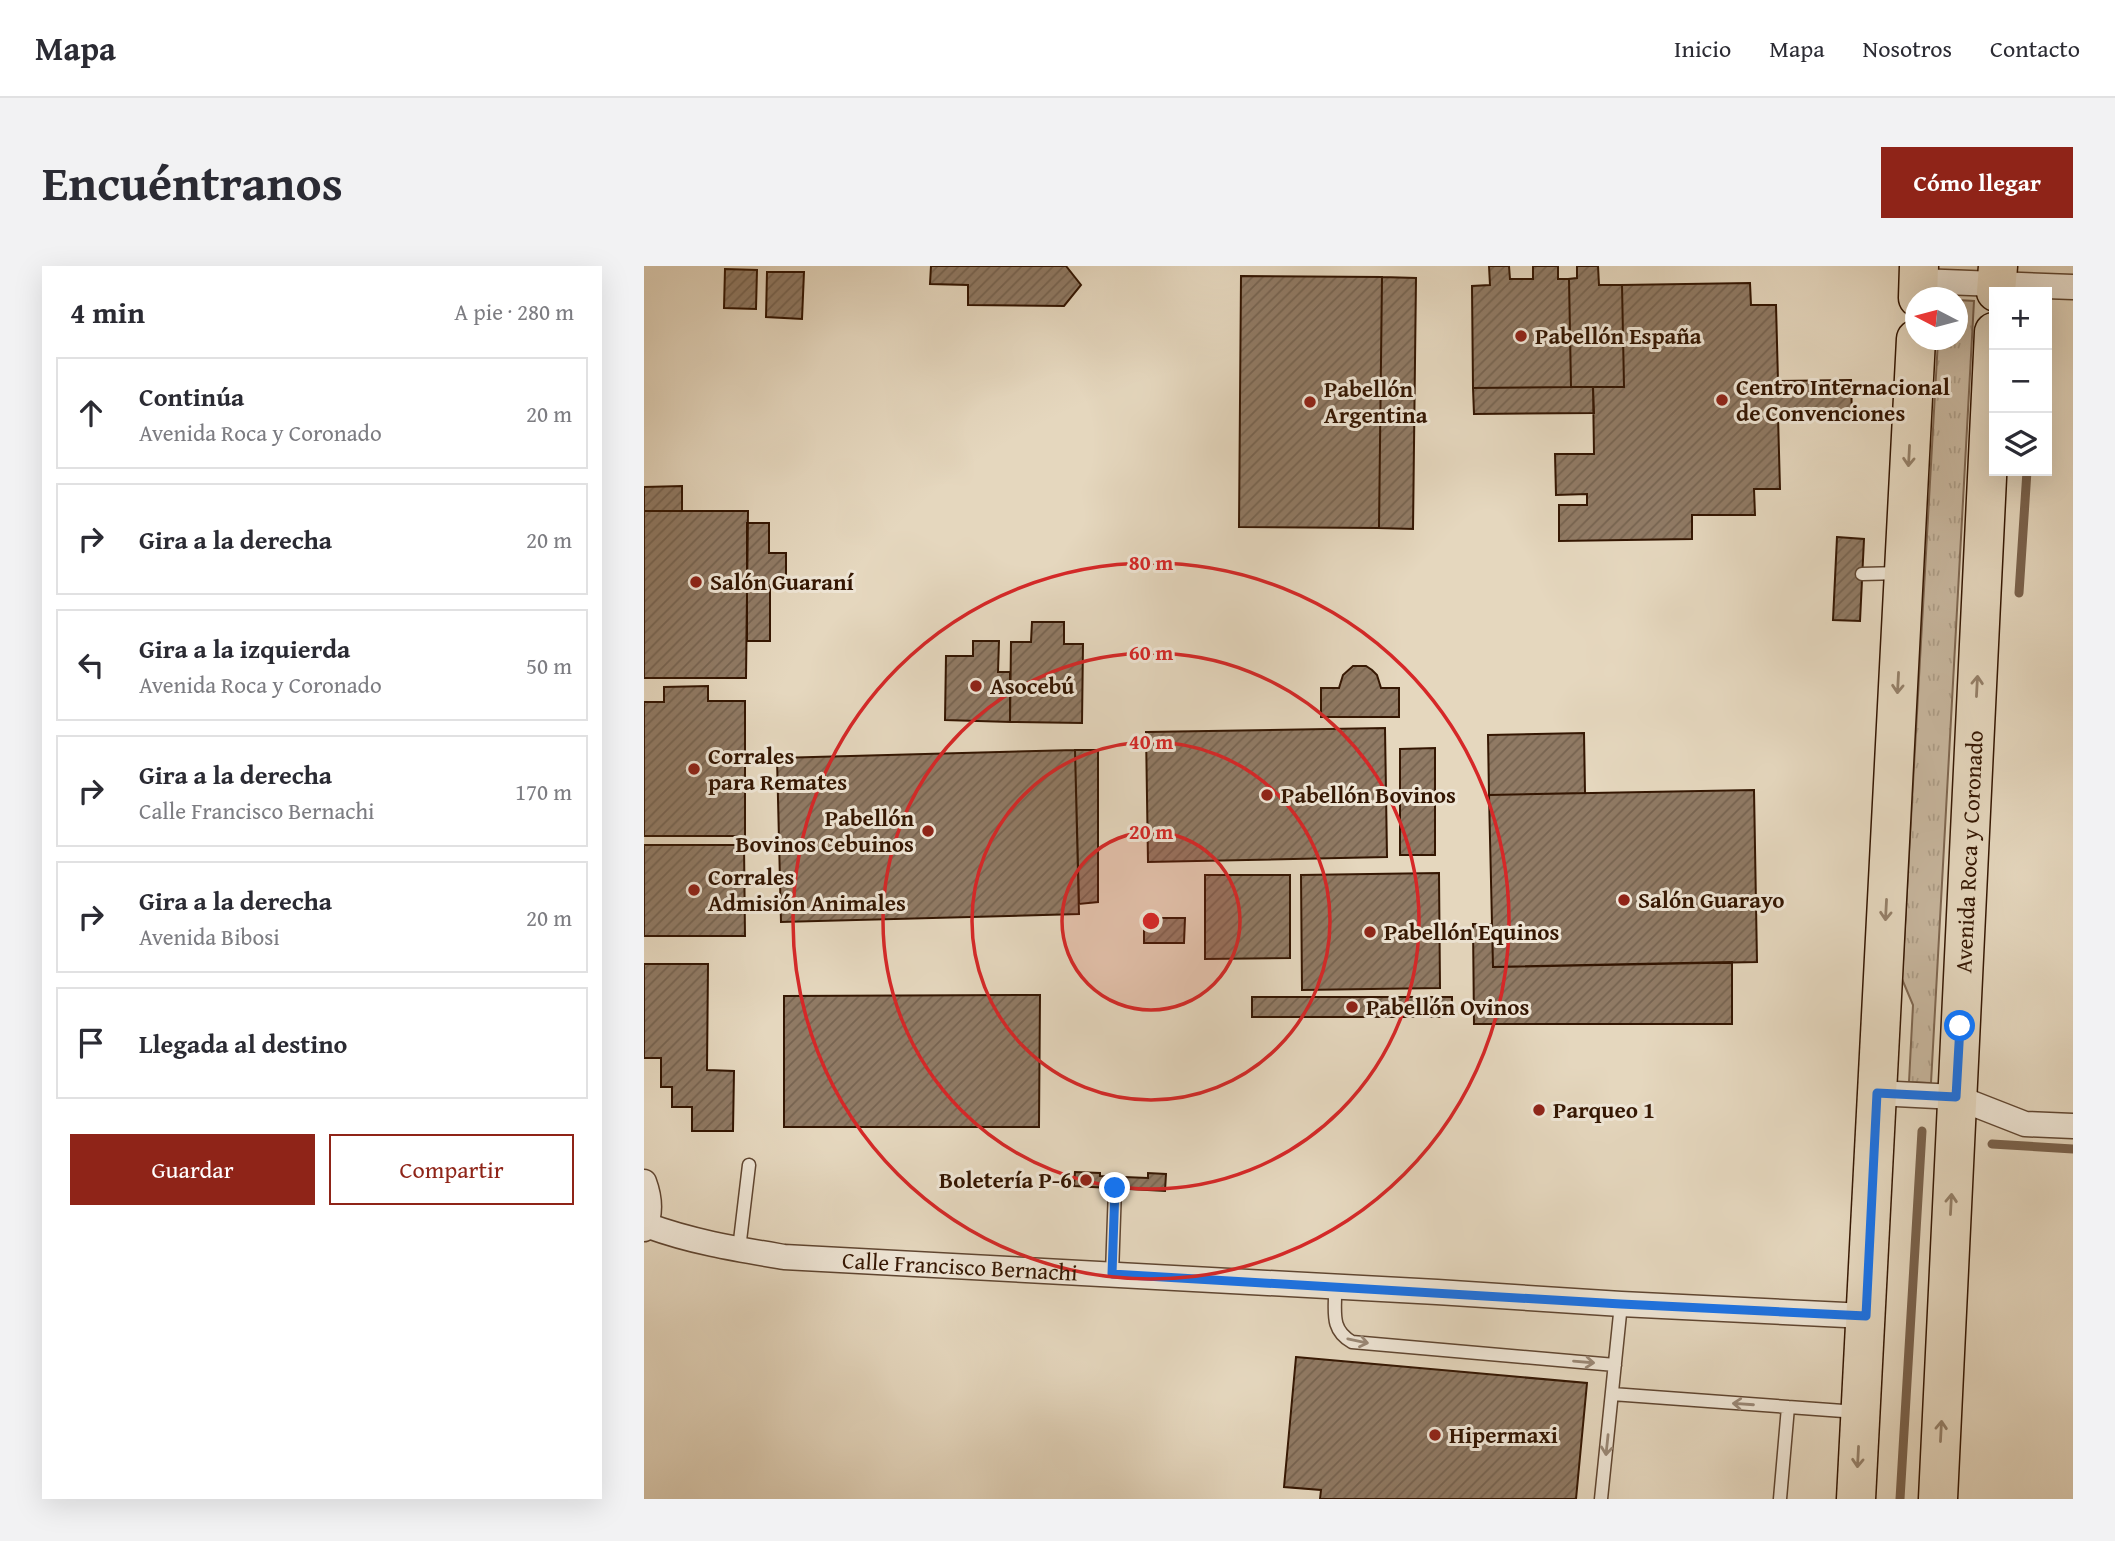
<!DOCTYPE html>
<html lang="es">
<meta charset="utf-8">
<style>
:root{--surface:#fff;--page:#f2f2f3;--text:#2b2b33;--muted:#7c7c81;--line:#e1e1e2;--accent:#8f2418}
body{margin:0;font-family:"Gentium Book Plus",serif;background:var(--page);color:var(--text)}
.controls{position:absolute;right:21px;top:21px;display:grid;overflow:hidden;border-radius:0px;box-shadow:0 7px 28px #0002}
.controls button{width:63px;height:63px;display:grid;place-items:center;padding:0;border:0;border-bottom:2px solid var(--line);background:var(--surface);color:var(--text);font:35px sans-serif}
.compass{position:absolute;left:1261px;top:21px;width:63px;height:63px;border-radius:50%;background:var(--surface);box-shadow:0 7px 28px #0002;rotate:276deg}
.stop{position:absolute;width:21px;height:21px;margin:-16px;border:5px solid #1a73e8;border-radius:50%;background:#fff}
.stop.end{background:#1a73e8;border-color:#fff;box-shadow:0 2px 7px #0008}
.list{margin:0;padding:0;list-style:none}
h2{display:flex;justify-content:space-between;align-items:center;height:91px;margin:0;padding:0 28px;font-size:30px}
h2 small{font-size:23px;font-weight:400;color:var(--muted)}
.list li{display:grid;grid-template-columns:46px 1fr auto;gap:21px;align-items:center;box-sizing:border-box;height:112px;margin:0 14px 14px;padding:0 14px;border:2px solid var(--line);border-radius:0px}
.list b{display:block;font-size:26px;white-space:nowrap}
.list p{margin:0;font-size:23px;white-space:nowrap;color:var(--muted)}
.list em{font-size:23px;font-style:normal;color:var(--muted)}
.actions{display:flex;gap:14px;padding:21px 28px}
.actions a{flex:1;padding:16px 0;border:2px solid var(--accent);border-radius:0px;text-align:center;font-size:24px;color:var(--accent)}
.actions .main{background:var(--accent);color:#fff}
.icon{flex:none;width:38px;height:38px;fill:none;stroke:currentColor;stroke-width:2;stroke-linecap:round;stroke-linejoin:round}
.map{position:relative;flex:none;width:1429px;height:1233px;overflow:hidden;border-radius:0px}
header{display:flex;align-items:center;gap:42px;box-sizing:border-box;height:98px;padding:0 35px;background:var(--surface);border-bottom:2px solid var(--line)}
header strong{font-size:33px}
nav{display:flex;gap:38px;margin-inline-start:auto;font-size:24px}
.intro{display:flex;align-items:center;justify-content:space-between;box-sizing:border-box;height:168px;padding:0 42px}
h1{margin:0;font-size:49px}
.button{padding:18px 32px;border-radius:0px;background:var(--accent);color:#fff;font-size:24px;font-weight:700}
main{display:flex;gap:42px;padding:0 42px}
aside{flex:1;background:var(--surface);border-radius:0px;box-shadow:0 7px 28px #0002}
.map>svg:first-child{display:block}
.grass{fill:url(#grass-tufts);stroke:#7e6650;stroke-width:2}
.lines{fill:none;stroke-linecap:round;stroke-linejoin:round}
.stream{stroke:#7a624c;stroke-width:9}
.building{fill:url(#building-hatch);stroke:#341602;stroke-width:2}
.lane-casing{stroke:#604631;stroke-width:15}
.street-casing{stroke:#604631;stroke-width:27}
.primary-casing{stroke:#341602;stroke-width:41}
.lane{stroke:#eee5d5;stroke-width:12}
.street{stroke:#eee5d5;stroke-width:24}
.primary{stroke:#e5d7be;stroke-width:38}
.oneway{stroke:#958069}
.oneway2{stroke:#9a8876}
.route{stroke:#1a73e8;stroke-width:9}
.ring{fill:none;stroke:#d62828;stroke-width:3.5}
.poi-dot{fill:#8f2418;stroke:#eee5d5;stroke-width:2.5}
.labels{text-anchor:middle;stroke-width:6;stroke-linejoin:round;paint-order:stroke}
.poi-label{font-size:23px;font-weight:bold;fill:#341602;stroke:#eee5d5;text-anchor:start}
.street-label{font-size:23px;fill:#341602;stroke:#eee5d5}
.centre{fill:#d62828;stroke:#eee5d5;stroke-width:3.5}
.ring-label{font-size:21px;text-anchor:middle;font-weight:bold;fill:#d62828;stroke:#eee5d5;stroke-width:6;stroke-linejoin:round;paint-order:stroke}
</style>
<header>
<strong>Mapa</strong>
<nav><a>Inicio</a><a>Mapa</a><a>Nosotros</a><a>Contacto</a></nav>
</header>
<div class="intro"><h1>Encuéntranos</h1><a class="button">Cómo llegar</a></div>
<main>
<aside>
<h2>4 min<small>A pie · 280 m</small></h2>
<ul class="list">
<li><svg class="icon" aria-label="ahead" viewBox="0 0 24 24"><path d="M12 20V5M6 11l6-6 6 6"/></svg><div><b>Continúa</b><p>Avenida Roca y Coronado</p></div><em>20 m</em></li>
<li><svg class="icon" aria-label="right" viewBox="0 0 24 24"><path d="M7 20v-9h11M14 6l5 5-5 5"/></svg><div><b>Gira a la derecha</b></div><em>20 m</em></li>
<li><svg class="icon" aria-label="left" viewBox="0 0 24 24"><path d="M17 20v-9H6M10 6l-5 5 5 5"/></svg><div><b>Gira a la izquierda</b><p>Avenida Roca y Coronado</p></div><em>50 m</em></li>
<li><svg class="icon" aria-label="right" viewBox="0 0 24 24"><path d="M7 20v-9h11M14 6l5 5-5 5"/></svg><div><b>Gira a la derecha</b><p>Calle Francisco Bernachi</p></div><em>170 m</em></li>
<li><svg class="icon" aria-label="right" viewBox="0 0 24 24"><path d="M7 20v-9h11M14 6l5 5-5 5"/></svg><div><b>Gira a la derecha</b><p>Avenida Bibosi</p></div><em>20 m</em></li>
<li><svg class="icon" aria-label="arrive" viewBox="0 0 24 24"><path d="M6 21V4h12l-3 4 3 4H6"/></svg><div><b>Llegada al destino</b></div></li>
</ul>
<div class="actions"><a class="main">Guardar</a><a>Compartir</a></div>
</aside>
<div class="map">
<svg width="1429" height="1233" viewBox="0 0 1429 1233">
<defs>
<pattern id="grass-tufts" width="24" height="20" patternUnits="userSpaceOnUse" patternTransform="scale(1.75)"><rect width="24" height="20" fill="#c7b69e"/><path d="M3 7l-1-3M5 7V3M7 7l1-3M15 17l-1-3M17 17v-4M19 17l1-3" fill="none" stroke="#ac9c86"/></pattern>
<pattern id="building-hatch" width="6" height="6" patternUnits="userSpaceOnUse" patternTransform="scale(1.75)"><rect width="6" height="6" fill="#907a64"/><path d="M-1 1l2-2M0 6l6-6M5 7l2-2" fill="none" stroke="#766350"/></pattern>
</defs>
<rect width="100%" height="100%" fill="#e5d7be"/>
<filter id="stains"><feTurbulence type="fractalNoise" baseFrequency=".00286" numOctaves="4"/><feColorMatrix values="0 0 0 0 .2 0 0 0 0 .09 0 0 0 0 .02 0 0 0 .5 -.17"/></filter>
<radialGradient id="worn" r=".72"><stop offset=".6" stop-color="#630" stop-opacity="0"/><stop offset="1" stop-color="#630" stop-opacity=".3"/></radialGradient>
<path class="grass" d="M1314,34l16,1 -43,782 -22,-1 4,-77 -11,-26 36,-639h20z"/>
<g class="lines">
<path class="stream" d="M1375,327l8,-122
M1348,878l81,5
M1256,1233l22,-368"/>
</g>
<path class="building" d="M287,0h135l15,19 -17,21 -96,-1v-20l-38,-1z
M845,0h20l1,13h23v-13h25v13h11l2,108 -98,1 -1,-102 18,-1z
M933,0h21l1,19h23l2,102h-53l-2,-108 8,-1z
M81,3l32,1 -1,39 -32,-1z
M123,6h37l-2,47 -36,-2z
M597,10l141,1 -3,251 -140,-1z
M738,11l34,1 -3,251 -34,-1z
M1106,17l1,22h25l2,76 73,-1 1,36h-74l2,73h-26l1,26h-63v24l-133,2v-36h28v-11l-31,1 -1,-41h39l-1,-67h31l-2,-102z
M927,121h22l1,26 -120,1 -1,-26z
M38,220v25h-38v-24z
M0,245h104l-2,167h-102z
M103,257h22v30h17v32h-16v56h-23z
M1193,271l27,2 -4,82 -27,-1z
M388,356h32v22h19l-1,79 -72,-1 1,-80h20z
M329,375h26l-1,31h12v50l-65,-2 1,-64h27z
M709,400h13l6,4 5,5 4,13h18v29h-78v-29h18l4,-13z
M64,420v15h37v135h-101v-134h20v-15z
M741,462l2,129 -239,5 -2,-130z
M940,467l1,60 -96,2 -1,-60z
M791,482v107h-35v-106z
M431,484l4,164 -298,8 -4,-164z
M431,484h23v152l-19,2z
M1110,524l3,172 -264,5 -4,-172z
M0,579h100l1,91h-101z
M795,607l1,115 -138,2 -1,-115z
M561,609h85v83l-85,1z
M500,652h41l-1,25h-40z
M829,658h19l1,43 239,-5v62h-258z
M0,698h64l-1,106 27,1 -1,60h-41v-24h-20v-20h-11v-29h-17z
M396,729l-1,132h-255v-131z
M608,731h200v20h-200z
M431,906l25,1v3l48,2v-5l18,1 -1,17 -91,-5z
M652,1091l291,26 -11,116h-256l1,-9 -37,-3z"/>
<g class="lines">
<g class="lane-casing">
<path id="lane" d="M1218,308l39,-1
M95,983l10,-84
M468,1008l3,-86
M691,1021c1,23 -6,42 17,55l263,23
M968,1128l245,18
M957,1233l20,-195
M1136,1233l8,-92"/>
</g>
<g class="street-casing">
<g id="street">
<path d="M1275,15l154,6"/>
<path d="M1232,827l80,4 69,27 48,2"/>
<path d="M0,916c6,16 7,32 0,47"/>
<path id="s1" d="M2,959c46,17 90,24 138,32l653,35 184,12 245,12"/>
</g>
</g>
<g class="primary-casing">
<g id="primary">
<path d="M1352,26l2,-26"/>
<path d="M1274,32l1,-32"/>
<path d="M1212,1233l60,-1160"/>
<path id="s2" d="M1294,1233l56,-1167"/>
</g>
</g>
<use href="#lane" class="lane"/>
<use href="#street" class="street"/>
<use href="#primary" class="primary"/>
</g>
<defs><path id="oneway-shaft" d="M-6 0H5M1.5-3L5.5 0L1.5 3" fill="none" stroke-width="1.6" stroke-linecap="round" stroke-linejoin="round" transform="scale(1.75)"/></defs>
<g class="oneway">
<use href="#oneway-shaft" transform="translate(1265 190) rotate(93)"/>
<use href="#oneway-shaft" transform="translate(1254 417) rotate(93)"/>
<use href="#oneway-shaft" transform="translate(1333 420) rotate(-87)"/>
<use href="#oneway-shaft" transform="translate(1242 644) rotate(93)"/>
<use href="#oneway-shaft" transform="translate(1307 938) rotate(-87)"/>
<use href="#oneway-shaft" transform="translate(1297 1165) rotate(-87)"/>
<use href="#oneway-shaft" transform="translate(1214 1191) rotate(93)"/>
</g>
<g class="oneway2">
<use href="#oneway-shaft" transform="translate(714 1075) rotate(12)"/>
<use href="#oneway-shaft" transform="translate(940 1096) rotate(5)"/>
<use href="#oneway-shaft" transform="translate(1099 1138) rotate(-176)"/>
<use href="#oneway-shaft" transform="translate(963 1179) rotate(96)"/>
</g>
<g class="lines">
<path class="route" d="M471,922l-3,86 509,30 245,12 11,-223 79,4 4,-71"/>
</g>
<circle cx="507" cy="655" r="89" fill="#d62828" fill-opacity=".12"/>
<g class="ring">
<circle cx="507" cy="655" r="89"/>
<circle cx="507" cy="655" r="179"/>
<circle cx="507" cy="655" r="268"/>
<circle cx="507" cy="655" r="358"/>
</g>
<g class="poi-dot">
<circle cx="877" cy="70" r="7"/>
<circle cx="1078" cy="134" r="7"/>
<circle cx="666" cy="136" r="7"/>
<circle cx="52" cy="316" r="7"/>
<circle cx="332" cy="420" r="7"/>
<circle cx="50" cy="503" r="7"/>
<circle cx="623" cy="529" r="7"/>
<circle cx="284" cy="565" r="7"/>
<circle cx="50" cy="624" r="7"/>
<circle cx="980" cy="634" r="7"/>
<circle cx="726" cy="666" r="7"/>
<circle cx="708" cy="741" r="7"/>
<circle cx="895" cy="844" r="7"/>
<circle cx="442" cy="914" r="7"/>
<circle cx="791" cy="1169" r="7"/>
</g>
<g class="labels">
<g class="poi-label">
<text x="891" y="78">Pabellón España</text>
<text x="1092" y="129">Centro Internacional<tspan x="1092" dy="26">de Convenciones</tspan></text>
<text x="680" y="131">Pabellón<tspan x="680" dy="26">Argentina</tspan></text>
<text x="66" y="324">Salón Guaraní</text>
<text x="346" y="428">Asocebú</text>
<text x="64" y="498">Corrales<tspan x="64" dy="26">para Remates</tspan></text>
<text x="637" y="537">Pabellón Bovinos</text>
<text x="270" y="560" text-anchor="end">Pabellón<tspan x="270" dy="26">Bovinos Cebuinos</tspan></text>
<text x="64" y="619">Corrales<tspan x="64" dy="26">Admisión Animales</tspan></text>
<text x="994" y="642">Salón Guarayo</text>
<text x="740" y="674">Pabellón Equinos</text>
<text x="722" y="749">Pabellón Ovinos</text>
<text x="909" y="852">Parqueo 1</text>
<text x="428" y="922" text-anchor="end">Boletería P-6</text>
<text x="805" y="1177">Hipermaxi</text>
</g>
<g class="street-label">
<text dy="8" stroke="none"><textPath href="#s2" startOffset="648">Avenida Roca y Coronado</textPath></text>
<text dy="8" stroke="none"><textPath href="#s1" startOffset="318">Calle Francisco Bernachi</textPath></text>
</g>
</g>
<circle cx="507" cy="655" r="10" class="centre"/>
<g class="ring-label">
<text x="507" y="304">80 m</text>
<text x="507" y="394">60 m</text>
<text x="507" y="483">40 m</text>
<text x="507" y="573">20 m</text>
</g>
<rect width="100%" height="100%" filter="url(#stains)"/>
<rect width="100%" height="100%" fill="url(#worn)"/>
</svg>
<div class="controls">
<button>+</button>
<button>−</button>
<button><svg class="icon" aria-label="layers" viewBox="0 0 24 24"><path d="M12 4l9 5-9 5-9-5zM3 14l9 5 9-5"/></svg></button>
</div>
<svg class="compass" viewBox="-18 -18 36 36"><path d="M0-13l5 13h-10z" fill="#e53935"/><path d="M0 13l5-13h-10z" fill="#7c7c81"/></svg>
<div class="stop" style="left:1316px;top:760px"></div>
<div class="stop end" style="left:471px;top:922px"></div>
</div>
</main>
